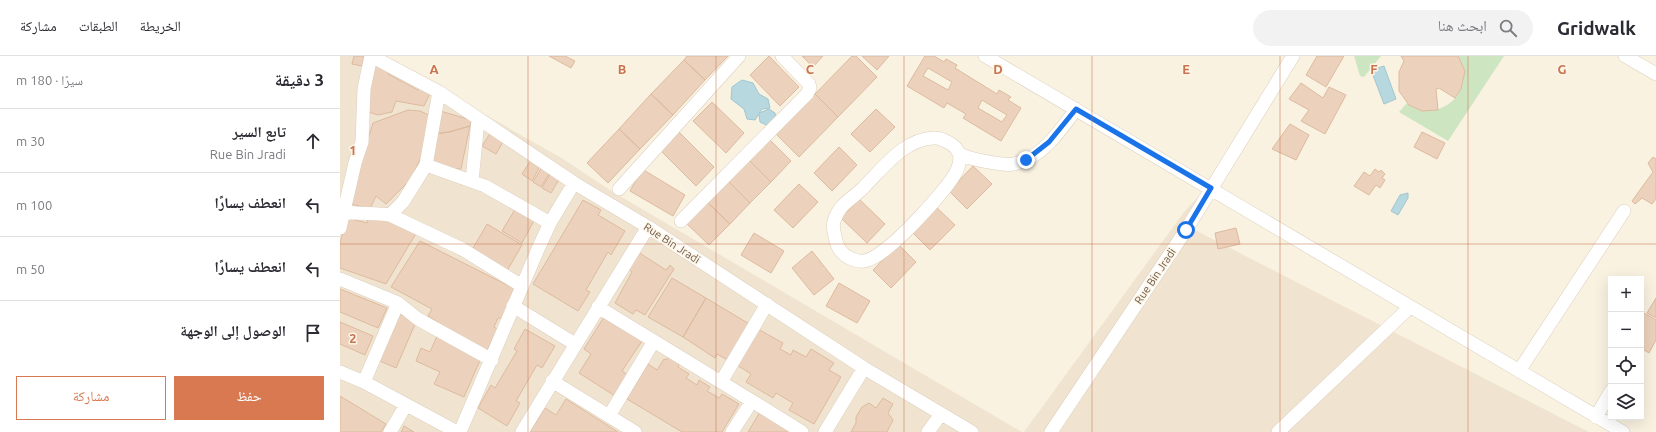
<!DOCTYPE html>
<html lang="ar">
<meta charset="utf-8">
<style>
:root{--surface:#fff;--page:#f2f2f3;--text:#2b2b33;--muted:#7c7c81;--line:#e1e1e2;--accent:#d87951}
body{margin:0;font-family:Ubuntu,"Noto Naskh Arabic",sans-serif;background:var(--page);color:var(--text);direction:rtl}
.controls{position:absolute;right:12px;bottom:12px;display:grid;overflow:hidden;border-radius:0px;box-shadow:0 4px 16px #0002}
.controls button{width:36px;height:36px;display:grid;place-items:center;padding:0;border:0;border-bottom:1px solid var(--line);background:var(--surface);color:var(--text);font:20px sans-serif}
.stop{position:absolute;width:12px;height:12px;margin:-9px;border:3px solid #1a73e8;border-radius:50%;background:#fff}
.stop.end{background:#1a73e8;border-color:#fff;box-shadow:0 1px 4px #0008}
.list{margin:0;padding:0;list-style:none}
h2{display:flex;justify-content:space-between;align-items:center;height:52px;margin:0;padding:0 16px;font-size:17px}
h2 small{font-size:13px;font-weight:400;color:var(--muted)}
.list li{display:grid;grid-template-columns:26px 1fr auto;gap:12px;align-items:center;box-sizing:border-box;height:64px;padding:0 16px;border-top:1px solid var(--line)}
.list b{display:block;font-size:15px;white-space:nowrap}
.list p{margin:0;font-size:13px;white-space:nowrap;color:var(--muted)}
.list em{font-size:13px;font-style:normal;color:var(--muted)}
.actions{display:flex;gap:8px;padding:12px 16px}
.actions a{flex:1;padding:9px 0;border:1px solid var(--accent);border-radius:0px;text-align:center;font-size:14px;color:var(--accent)}
.actions .main{background:var(--accent);color:#fff}
.icon{flex:none;width:22px;height:22px;fill:none;stroke:currentColor;stroke-width:2;stroke-linecap:round;stroke-linejoin:round}
.map{position:relative;flex:none;width:1316px;height:376px;overflow:hidden;direction:ltr}
header{display:flex;align-items:center;gap:24px;box-sizing:border-box;height:56px;padding:0 20px;background:var(--surface);border-bottom:1px solid var(--line)}
header strong{font-size:19px}
nav{display:flex;gap:22px;margin-inline-start:auto;font-size:14px}
.search{width:280px;height:36px;background:var(--page);display:flex;align-items:center;gap:10px;box-sizing:border-box;padding:0 14px;border-radius:22px;color:var(--muted);font-size:15px}
main{display:flex}
aside{flex:1;background:var(--surface)}
.map>svg:first-child{display:block}
.residential{fill:#f0e4d1}
.green{fill:#cee5c2}
.water{fill:#b8d8e0;stroke:#a0c6d1}
.building{fill:#ecd2bc;stroke:#ddba9e;fill-rule:evenodd}
.lines{fill:none;stroke-linecap:round;stroke-linejoin:round}
.minor-casing{stroke:#dccfbe;stroke-width:14}
.minor{stroke:#fff;stroke-width:13}
.route{stroke:#1a73e8;stroke-width:5}
.grid{fill:none;stroke:#c87450;stroke-width:1;stroke-opacity:0.55}
.labels{text-anchor:middle;stroke-width:3;stroke-linejoin:round;paint-order:stroke}
.street-label{font-size:11px;fill:#6e5a4b;stroke:#fdf6e7}
.grid-label{font-size:13px;text-anchor:middle;font-weight:bold;fill:#c87450;stroke:#fdf6e7;stroke-width:3;stroke-linejoin:round;paint-order:stroke}
</style>
<header>
<strong>Gridwalk</strong>
<div class="search"><svg class="icon" aria-label="search" viewBox="0 0 24 24"><circle cx="10" cy="10" r="6"/><path d="M15 15l6 6"/></svg>ابحث هنا</div>
<nav><a>الخريطة</a><a>الطبقات</a><a>مشاركة</a></nav>
</header>
<main>
<div class="map">
<svg width="1316" height="376" viewBox="0 0 1316 376">
<rect width="100%" height="100%" fill="#f9f2e1"/>
<path class="residential" d="M0,0h42l181,103 50,33 409,240h-682z
M863,136l-10,37 396,203h-565l160,-220z"/>
<path class="green" d="M1014,0h27l-17,21 -4,-1z
M1118,0h46l-56,85 -49,-29 8,-9c19,17 51,4 56,-20 0,-4 2,-9 1,-13 -1,-4 -4,-9 -6,-14z"/>
<path class="water" d="M1044,10l12,33 -12,5 -13,-34z
M402,24l11,3 6,11 9,5 2,9 -8,1 -3,4 10,-4 6,4 1,6 -8,7 -8,-4 -1,-8 -4,6 -8,-1 -3,-10 -13,-10 1,-12z
M1068,137v5l-10,17 -7,-4 9,-16z"/>
<path class="building" d="M14,0h10l-2,10 -10,-2z
M209,0h16l10,5 -4,7z
M347,0h41l-23,24 -21,-20z
M429,0l30,31 -19,19 -30,-31z
M462,0h21l-10,11z
M512,0h4l21,21 -39,40 -23,-23z
M522,0h27l-12,14z
M585,0h9l10,6 2,-3 11,6 -2,3 42,26 2,-4 12,7 -3,3 13,8 -20,33 -38,-23 3,-4 -19,-11 -3,5 -37,-22zM588,12l24,14 -4,8 -25,-14zM642,44l25,15 -5,7 -24,-14z
M977,0h27l-18,31 -20,-12z
M1061,0h57l7,15 -4,18 -6,9 -16,-10 -3,1 2,21 -16,1 -13,-6 -10,-14v-19l5,-11z
M344,4l21,20 -32,35 -22,-21z
M34,5l16,7 -2,6 30,16 2,-5 11,6 -7,15 -28,-5 -4,11 -14,3 -13,-4z
M961,27l22,15 6,-11 17,8 -21,39 -24,-13 8,-11 -20,-11z
M311,38l22,21 -33,34 -21,-20z
M475,38l23,23 -39,40 -23,-23z
M372,46l32,31 -18,20 -33,-32z
M536,53l19,18 -25,25 -19,-18z
M68,54l12,1 11,5 -5,30 -15,33 -25,25 -10,-8 -6,13 -22,-6 25,-80z
M97,54l34,10 -1,6 -21,6 -15,2z
M950,68l19,11 -13,25 -24,-11z
M130,70l-9,43 -32,-2 5,-33 15,-2z
M279,73l21,20 -32,34 -21,-20z
M337,74l37,37 -18,19 -37,-37z
M151,76l13,8 -8,14 -14,-8z
M1082,76l23,11 -8,16 -23,-12z
M428,82l23,23 -20,21 -23,-23z
M499,91l18,18 -25,26 -18,-18z
M1313,101l3,2v40l-4,5 -10,-6 -7,6 -3,-3 21,-29 -5,-9z
M408,103l23,23 -21,21 -23,-23z
M191,104l9,6 -8,15 -10,-7z
M633,110l19,18 -25,25 -18,-18z
M202,111l8,5 -9,15 -8,-5z
M302,113l43,26 -12,21 -43,-25z
M1035,113l4,3 2,-2 4,4 -3,4 3,2 -5,8 -4,-3 -7,10 -15,-9 10,-14 6,4z
M212,115l9,5 -10,17 -9,-5z
M387,124l23,23 -20,21 -23,-22z
M459,128l19,18 -25,26 -19,-18z
M519,143l26,25 -18,19 -26,-25z
M243,144l18,10 -3,5 27,16 -14,24 -3,-3 -22,38 4,2 -12,19 -45,-27z
M367,146l23,22 -21,21 -23,-22z
M177,150l19,11 -14,26 -20,-12z
M596,151l19,18 -25,25 -18,-18z
M29,160l31,7v4l18,3 -32,54 -46,-16v-25l7,-25 20,5z
M147,168l35,21 -15,26 -35,-21z
M896,172l4,16 -22,5 -3,-16z
M414,177l30,18 -13,22 -30,-18z
M80,185l95,48 -13,29h-4l-4,9 3,2 -11,24 -58,-37 4,-7 -41,-22z
M558,188l18,18 -25,26 -18,-18z
M472,195l22,28 -20,16 -22,-27z
M298,196l28,18 4,-5 4,4 -29,46 -9,-5 -3,4 -18,-11 17,-31 -4,-4z
M332,222l34,20 -23,39 -35,-20z
M499,227l31,18 -13,22 -31,-17z
M0,233l47,19 -9,20 -38,-16z
M366,242l45,27 -22,36 -12,-7 -2,4 -32,-21z
M1316,242v20l-9,-5z
M1302,256l14,8v20l-7,13 -8,-5z
M60,258l16,8 -20,46 -16,-7z
M264,261l38,24 -20,30 6,4 -13,21 -36,-23 12,-19 -7,-5z
M0,266l33,14 -8,19 -25,-11z
M185,273l30,17 -13,22 -5,-3 -21,36 4,2 -13,23 -29,-18 13,-23 4,3 22,-37 -3,-2z
M418,273l25,14 -3,6 11,6 2,-5 13,7 5,-8 23,14 -5,7 12,7 -27,47 -25,-14 4,-7 -17,-10 -3,5 -27,-16 5,-8 -14,-9z
M97,280l45,20 -18,41 -30,-13 6,-12 -24,-11 5,-13 9,4z
M328,301l11,7 -1,3 11,7 -3,4 11,7 2,-5 11,7 -3,4 12,7 3,-4 17,10 -17,28h-40l-55,-33 21,-35 9,6 7,-11 2,1z
M0,340l46,28 -5,8h-41z
M543,342l10,6 -5,9 5,7 -6,12h-36l5,-9v-6l6,-10 7,-4 7,5z
M226,343l52,33h-88l15,-24 11,7z
M420,356l35,20h-47z
M64,370l10,6h-13z"/>
<g class="lines">
<g class="minor-casing">
<path id="minor" d="M31,0l68,36 135,91 74,44 216,141 108,64
M645,0l638,376
M1285,0l31,18
M620,98c0,8 -1,14 -5,20 -12,20 -70,85 -91,87 -9,1 -19,-4 -24,-11 -4,-5 -8,-23 -6,-29 6,-18 17,-21 29,-33 19,-19 41,-49 70,-50 6,-1 18,5 22,9 2,2 3,6 5,7 8,5 45,12 54,10 27,-5 47,-34 62,-55
M86,109l59,21 65,37
M132,125l6,-61
M279,133l120,-133
M4,156c16,2 31,1 46,3l13,-13 23,-37 13,-73
M50,159l72,34 60,37
M341,165l126,-127 3,-6 -1,-4 -27,-28
M0,172l15,-65 7,-21 2,-53 7,-33
M0,223l58,24 20,16 74,41
M173,250l62,38
M258,251l154,94 -20,31
M1179,315l105,-160
M0,316l24,10 93,50
M212,325l83,51
M24,326l34,-79
M381,326l46,-78
M412,345l50,31
M269,360l45,-75
M1256,361l15,-26
M50,376l16,-27
M120,376l78,-183 12,-26 24,-40
M182,376l126,-205
M485,376l39,-64
M588,376l13,-18
M711,376l135,-202 107,-174
M938,376l131,-124"/>
</g>
<use href="#minor" class="minor"/>
</g>
<g class="lines">
<path class="route" d="M686,104l23,-18 27,-33 135,79 -25,42"/>
</g>
<path class="grid" d="M188,0v376M376,0v376M564,0v376M752,0v376M940,0v376M1128,0v376M0,188h1316"/>
<g class="labels">
<g class="street-label">
<text transform="translate(332 187) rotate(33)" y="4">Rue Bin Jradi</text>
<text transform="translate(815 220) rotate(-56)" y="4">Rue Bin Jradi</text>
</g>
</g>
<g class="grid-label">
<text x="94" y="18">A</text>
<text x="282" y="18">B</text>
<text x="470" y="18">C</text>
<text x="658" y="18">D</text>
<text x="846" y="18">E</text>
<text x="1034" y="18">F</text>
<text x="1222" y="18">G</text>
<text x="13" y="99">1</text>
<text x="13" y="287">2</text>
</g>
</svg>
<div class="controls">
<button>+</button>
<button>−</button>
<button><svg class="icon" aria-label="locate" viewBox="0 0 24 24"><circle cx="12" cy="12" r="6"/><path d="M12 2v4M12 18v4M2 12h4M18 12h4"/></svg></button>
<button><svg class="icon" aria-label="layers" viewBox="0 0 24 24"><path d="M12 4l9 5-9 5-9-5zM3 14l9 5 9-5"/></svg></button>
</div>
<div class="stop" style="left:846px;top:174px"></div>
<div class="stop end" style="left:686px;top:104px"></div>
</div>
<aside>
<h2>3 دقيقة<small>سيرًا · 180 m</small></h2>
<ul class="list">
<li><svg class="icon" aria-label="ahead" viewBox="0 0 24 24"><path d="M12 20V5M6 11l6-6 6 6"/></svg><div><b>تابع السير</b><p>Rue Bin Jradi</p></div><em>30 m</em></li>
<li><svg class="icon" aria-label="left" viewBox="0 0 24 24"><path d="M17 20v-9H6M10 6l-5 5 5 5"/></svg><div><b>انعطف يسارًا</b></div><em>100 m</em></li>
<li><svg class="icon" aria-label="left" viewBox="0 0 24 24"><path d="M17 20v-9H6M10 6l-5 5 5 5"/></svg><div><b>انعطف يسارًا</b></div><em>50 m</em></li>
<li><svg class="icon" aria-label="arrive" viewBox="0 0 24 24"><path d="M6 21V4h12l-3 4 3 4H6"/></svg><div><b>الوصول إلى الوجهة</b></div></li>
</ul>
<div class="actions"><a class="main">حفظ</a><a>مشاركة</a></div>
</aside>
</main>
